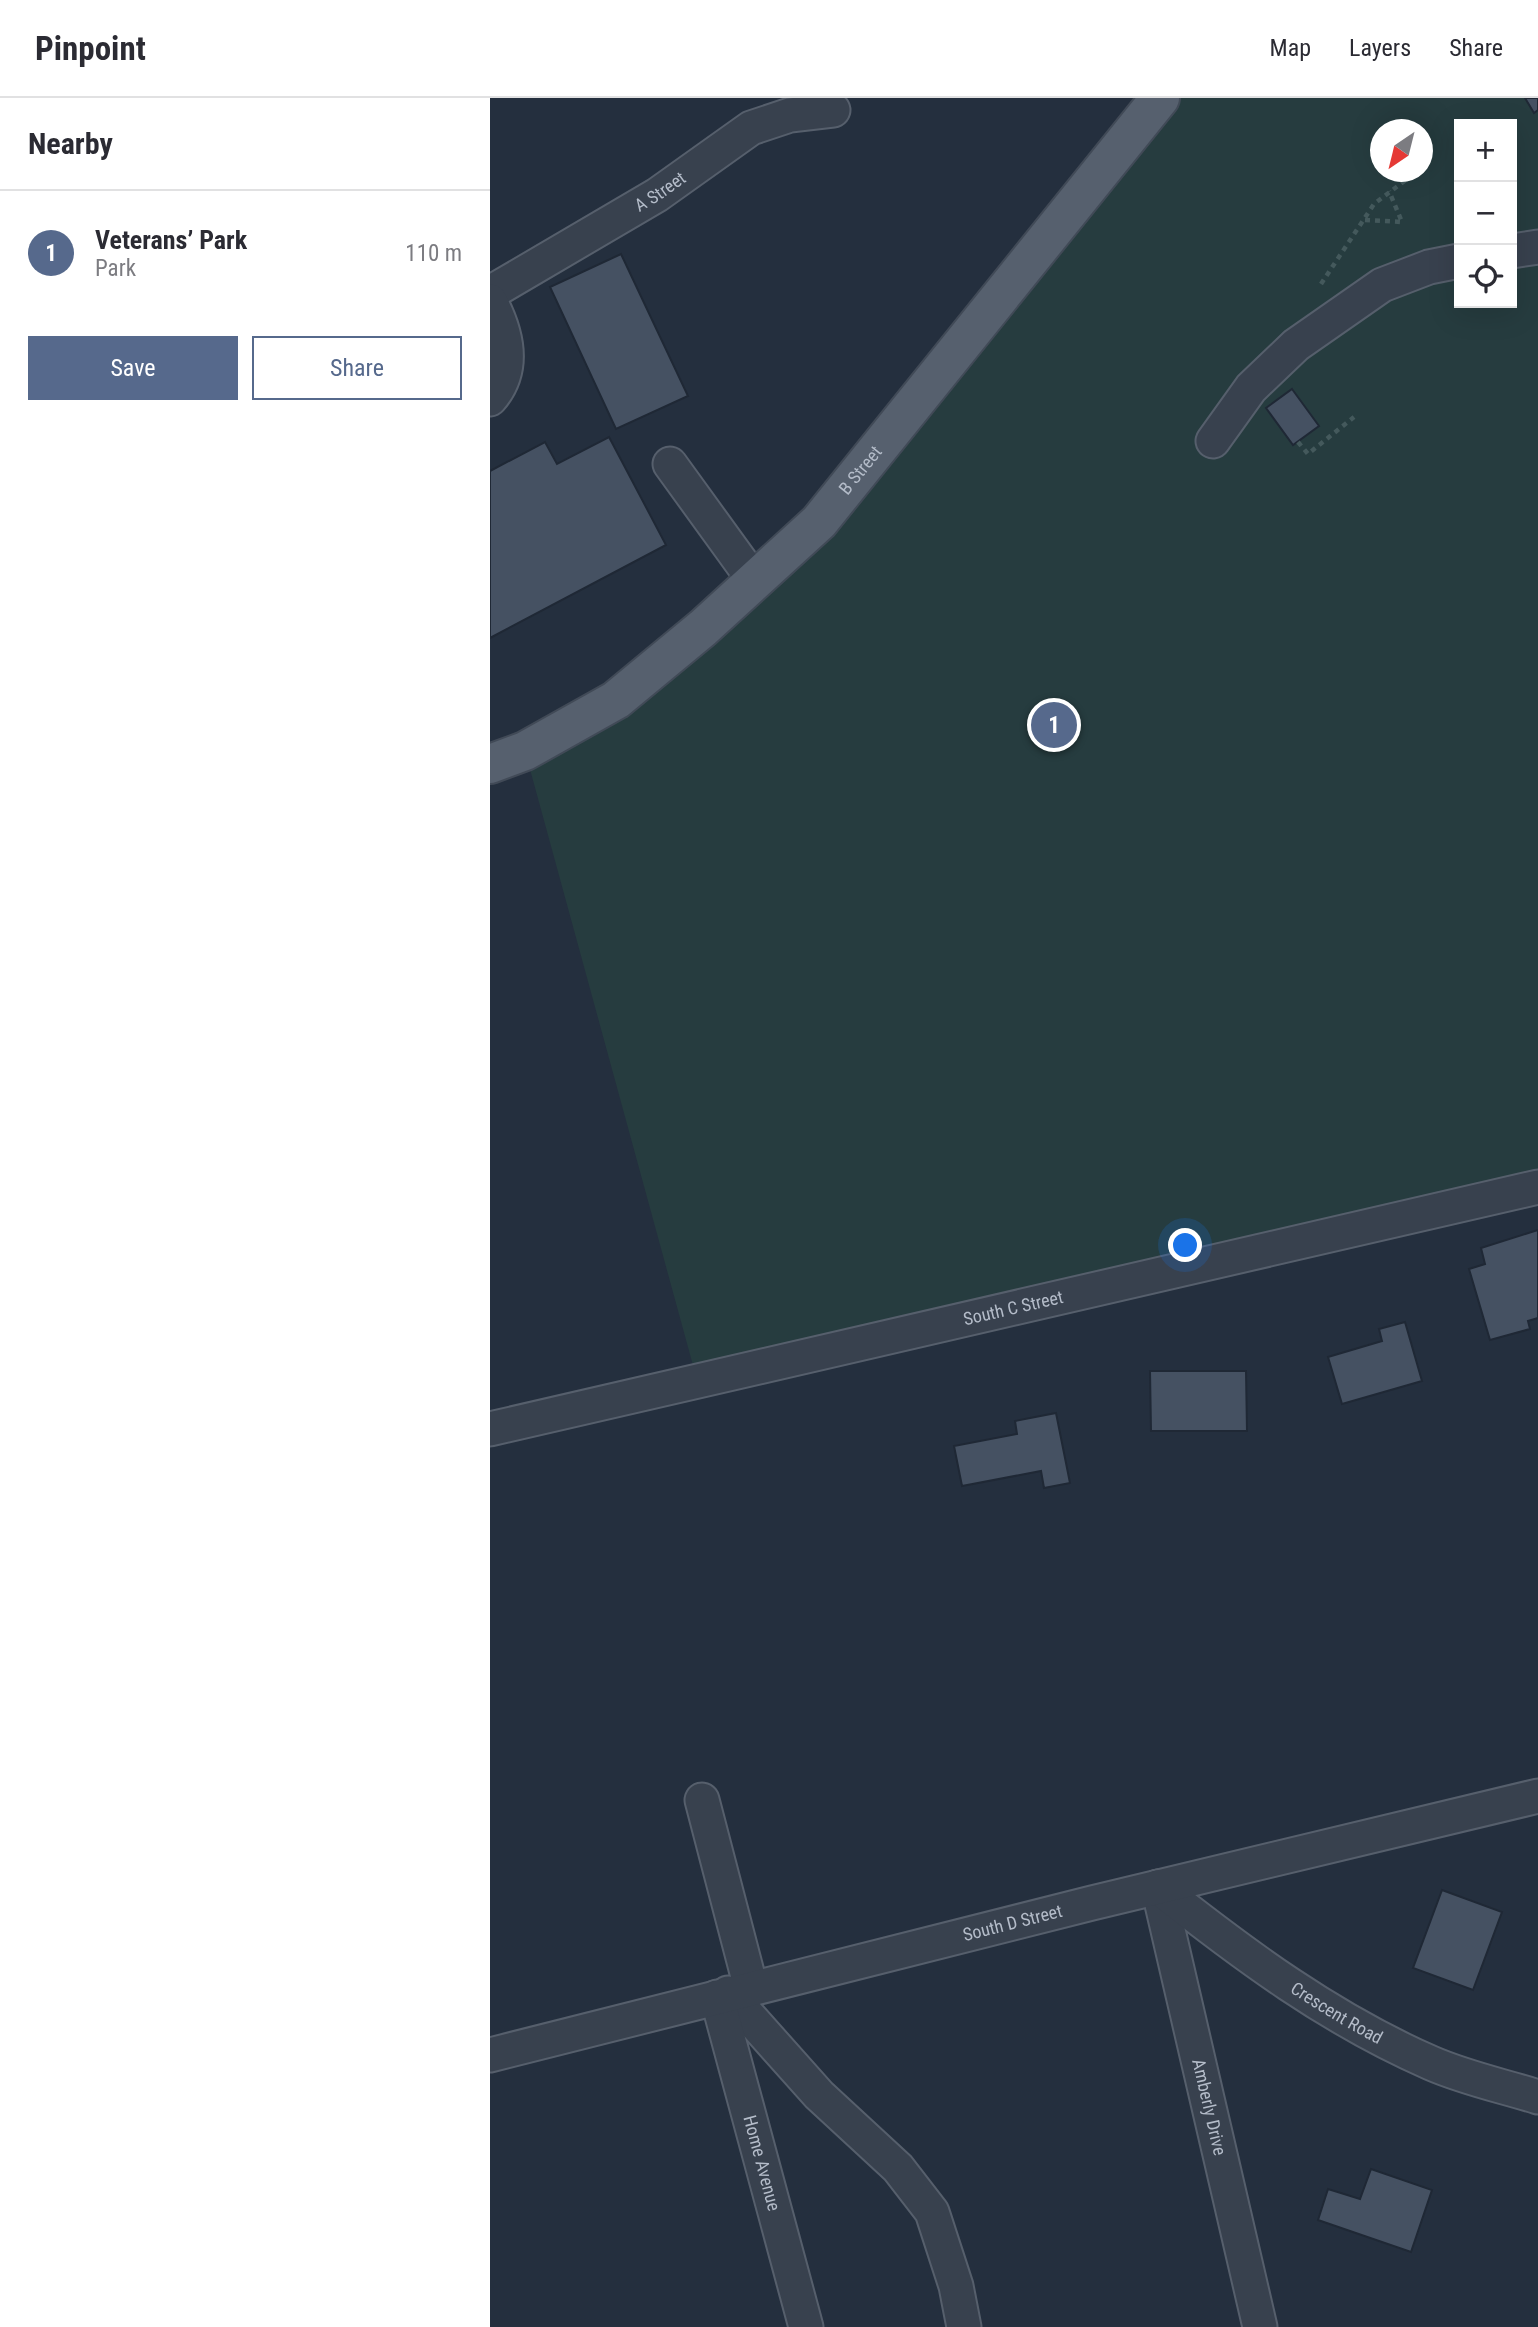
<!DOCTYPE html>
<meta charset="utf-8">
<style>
:root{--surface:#fff;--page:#f2f2f3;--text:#2b2b33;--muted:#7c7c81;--line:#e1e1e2;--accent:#56698c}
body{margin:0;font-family:"Roboto Condensed",sans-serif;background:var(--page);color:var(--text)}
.controls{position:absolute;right:21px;top:21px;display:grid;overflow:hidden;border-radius:0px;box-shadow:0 7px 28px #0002}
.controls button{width:63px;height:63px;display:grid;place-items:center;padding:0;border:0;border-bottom:2px solid var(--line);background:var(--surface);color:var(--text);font:35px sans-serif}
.compass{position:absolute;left:880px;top:21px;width:63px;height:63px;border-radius:50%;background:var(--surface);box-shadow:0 7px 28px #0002;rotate:215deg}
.you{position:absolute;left:696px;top:1148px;width:24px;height:24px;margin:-18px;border:5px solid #fff;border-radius:50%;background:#1a73e8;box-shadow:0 0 0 10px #1a73e833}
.badge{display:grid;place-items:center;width:46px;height:46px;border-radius:50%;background:var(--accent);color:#fff;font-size:23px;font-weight:700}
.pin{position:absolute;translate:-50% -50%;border:4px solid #fff;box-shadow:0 2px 7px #0006}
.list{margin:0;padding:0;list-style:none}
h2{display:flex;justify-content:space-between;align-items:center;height:91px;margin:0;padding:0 28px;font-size:30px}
h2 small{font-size:23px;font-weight:400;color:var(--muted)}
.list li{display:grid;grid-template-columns:46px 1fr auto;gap:21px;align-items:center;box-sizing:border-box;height:126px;padding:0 28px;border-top:2px solid var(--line)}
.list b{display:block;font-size:26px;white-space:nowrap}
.list p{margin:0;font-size:23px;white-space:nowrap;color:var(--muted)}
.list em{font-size:23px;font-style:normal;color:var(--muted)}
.actions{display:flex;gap:14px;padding:21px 28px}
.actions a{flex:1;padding:16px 0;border:2px solid var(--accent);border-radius:0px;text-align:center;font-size:24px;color:var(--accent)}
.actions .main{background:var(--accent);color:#fff}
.icon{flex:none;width:38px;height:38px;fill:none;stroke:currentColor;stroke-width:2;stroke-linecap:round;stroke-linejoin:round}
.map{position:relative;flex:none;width:1048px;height:2229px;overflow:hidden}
header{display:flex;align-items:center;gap:42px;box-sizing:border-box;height:98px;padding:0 35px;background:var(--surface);border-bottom:2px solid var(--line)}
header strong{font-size:33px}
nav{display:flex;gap:38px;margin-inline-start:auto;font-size:24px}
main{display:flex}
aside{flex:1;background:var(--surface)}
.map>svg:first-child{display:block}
.green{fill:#263c3f;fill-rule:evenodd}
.building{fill:#455162;stroke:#1f2835;stroke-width:2}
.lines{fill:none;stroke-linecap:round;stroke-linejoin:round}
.minor-casing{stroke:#565f6c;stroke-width:37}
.major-casing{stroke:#414a57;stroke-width:42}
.path{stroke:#44595c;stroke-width:4.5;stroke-dasharray:5 5;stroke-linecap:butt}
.minor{stroke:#38414e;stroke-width:33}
.major{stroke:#56606e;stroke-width:38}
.labels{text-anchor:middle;stroke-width:7;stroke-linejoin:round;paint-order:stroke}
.street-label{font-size:18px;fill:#b4bcc9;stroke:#1d2633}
</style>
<header>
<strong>Pinpoint</strong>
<nav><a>Map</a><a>Layers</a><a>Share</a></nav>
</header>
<main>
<aside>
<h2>Nearby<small></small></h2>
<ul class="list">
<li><span class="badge">1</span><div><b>Veterans’ Park</b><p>Park</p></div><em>110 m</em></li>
</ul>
<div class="actions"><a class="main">Save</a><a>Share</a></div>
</aside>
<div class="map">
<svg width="1048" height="2229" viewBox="0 0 1048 2229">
<rect width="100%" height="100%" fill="#242f3e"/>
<path class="green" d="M670,0h378v1089l-841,193 -172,-629 178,-123zM969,26h53v179h-53zM890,32h42v42h-42z"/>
<path class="building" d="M1035,0h13v12l-4,3z
M131,156l67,142 -72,33 -66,-142z
M802,291l27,37 -26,19 -27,-37z
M119,339l57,108 -176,93v-167l55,-29 12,22z
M1048,1132v88l-10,3 2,8 -40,11 -21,-71 16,-5 -4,-16z
M915,1224l17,59 -80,23 -14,-47 54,-16 -3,-12z
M660,1273h96l1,60h-96z
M566,1315l14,70 -26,5 -3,-17 -79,15 -8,-40 63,-12 -2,-13z
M952,1792l60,22 -29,78 -60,-22z
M881,2071l61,21 -21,62 -93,-32 10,-31 32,10z"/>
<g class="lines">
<g class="minor-casing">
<g id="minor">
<path d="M1022,153l26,-4"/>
<path id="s1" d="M0,195l167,-98 94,-67 39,-13 43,-5"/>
<path d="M0,203c17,32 26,68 0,98"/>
<path d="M723,343l38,-53 45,-43 86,-60 47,-18 30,-6"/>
<path d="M180,366l84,116"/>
<path id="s2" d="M0,1331l1048,-242"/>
<path d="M212,1702l49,188"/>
<path id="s3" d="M668,1789l102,440"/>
<path id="s4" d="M668,1789c86,68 172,132 273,176 34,15 72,23 107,34"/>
<path d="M238,1895l91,102 79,73 34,44 24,74 8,41"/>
<path id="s5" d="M227,1899l89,330"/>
<path id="s6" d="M0,1957l602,-152 446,-107"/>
</g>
</g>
<g class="major-casing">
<g id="major">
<path id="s7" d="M0,666l35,-13 91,-51 87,-72 116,-106 341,-424"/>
</g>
</g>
<path class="path" d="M875,122l37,2 -13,-31
M831,186l53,-80 33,-25
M808,344l10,12 46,-37"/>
<use href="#minor" class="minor"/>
<use href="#major" class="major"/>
</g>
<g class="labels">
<g class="street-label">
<text dy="6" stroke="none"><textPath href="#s1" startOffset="198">A Street</textPath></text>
<text dy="6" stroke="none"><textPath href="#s7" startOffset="478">B Street</textPath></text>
<text dy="6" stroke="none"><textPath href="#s2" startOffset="537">South C Street</textPath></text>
<text dy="6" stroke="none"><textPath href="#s6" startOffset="539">South D Street</textPath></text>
<text dy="6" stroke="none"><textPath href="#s4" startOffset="219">Crescent Road</textPath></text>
<text dy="6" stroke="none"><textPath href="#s3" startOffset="226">Amberly Drive</textPath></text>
<text dy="6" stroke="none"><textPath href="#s5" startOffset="172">Home Avenue</textPath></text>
</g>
</g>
</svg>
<div class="controls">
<button>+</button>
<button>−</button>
<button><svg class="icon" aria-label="locate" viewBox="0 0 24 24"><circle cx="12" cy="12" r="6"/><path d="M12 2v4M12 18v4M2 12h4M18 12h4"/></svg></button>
</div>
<svg class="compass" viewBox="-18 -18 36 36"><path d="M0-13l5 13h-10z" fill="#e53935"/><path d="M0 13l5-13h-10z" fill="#7c7c81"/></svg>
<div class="you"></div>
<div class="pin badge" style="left:564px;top:627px">1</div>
</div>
</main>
